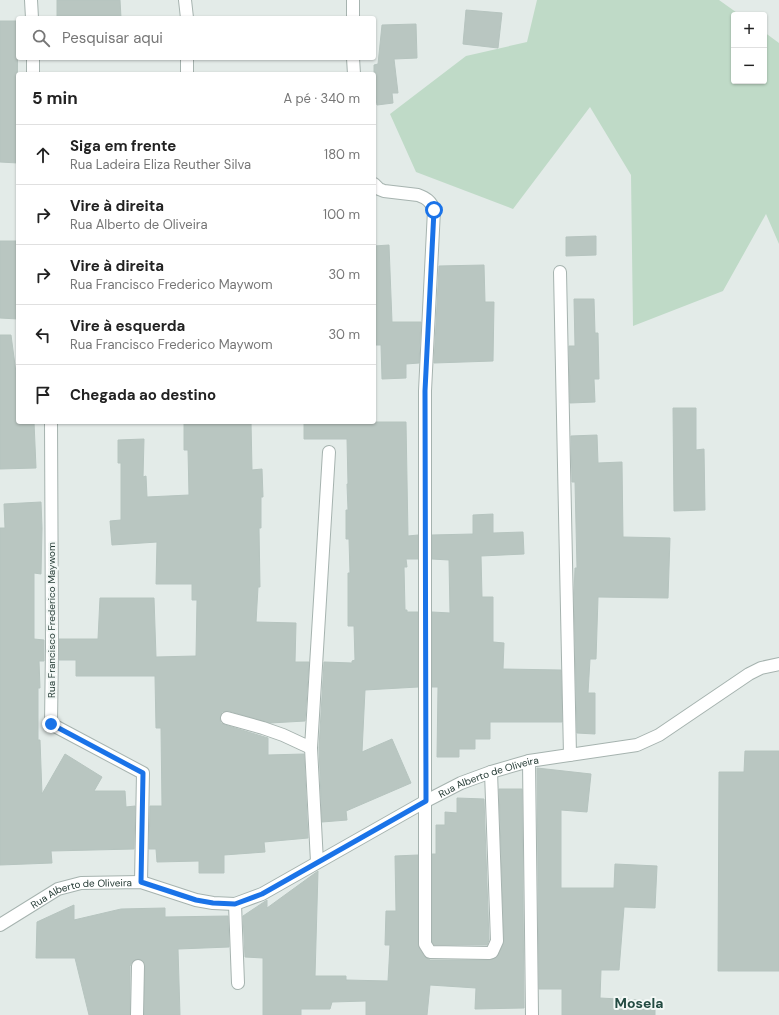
<!DOCTYPE html>
<html lang="pt">
<meta charset="utf-8">
<style>
:root{--surface:#fff;--page:#f6f6f6;--text:#222;--muted:#767676;--line:#e0e0e0}
body{margin:0;font-family:"DM Sans",sans-serif;background:var(--page);color:var(--text)}
.controls{position:absolute;right:12px;top:12px;display:grid;overflow:hidden;border-radius:4px;box-shadow:0 1px 3px #0004}
.controls button{width:36px;height:36px;display:grid;place-items:center;padding:0;border:0;border-bottom:1px solid var(--line);background:var(--surface);color:var(--text);font:20px sans-serif}
.stop{position:absolute;width:12px;height:12px;margin:-9px;border:3px solid #1a73e8;border-radius:50%;background:#fff}
.stop.end{background:#1a73e8;border-color:#fff;box-shadow:0 1px 4px #0008}
.list{margin:0;padding:0;list-style:none}
h2{display:flex;justify-content:space-between;align-items:center;height:52px;margin:0;padding:0 16px;font-size:17px}
h2 small{font-size:13px;font-weight:400;color:var(--muted)}
.list li{display:grid;grid-template-columns:26px 1fr auto;gap:12px;align-items:center;box-sizing:border-box;height:60px;padding:0 16px;border-top:1px solid var(--line)}
.list b{display:block;font-size:15px;white-space:nowrap}
.list p{margin:0;font-size:13px;white-space:nowrap;color:var(--muted)}
.list em{font-size:13px;font-style:normal;color:var(--muted)}
.icon{flex:none;width:22px;height:22px;fill:none;stroke:currentColor;stroke-width:2;stroke-linecap:round;stroke-linejoin:round}
.map{position:relative;flex:none;width:779px;height:1015px;overflow:hidden}
.search{position:absolute;background:var(--surface);box-shadow:0 1px 3px #0004;left:16px;top:16px;width:360px;height:44px;display:flex;align-items:center;gap:10px;box-sizing:border-box;padding:0 14px;border-radius:4px;color:var(--muted);font-size:15px}
.panel{position:absolute;background:var(--surface);box-shadow:0 1px 3px #0004;left:16px;top:72px;width:360px;height:352px;border-radius:4px}
.map>svg:first-child{display:block}
.green{fill:#bfdac7}
.building{fill:#b9c6c1;stroke:#b6c4bf}
.lines{fill:none;stroke-linecap:round;stroke-linejoin:round}
.minor-casing{stroke:#a6b3af;stroke-width:14}
.tertiary-casing{stroke:#a6b3af;stroke-width:14}
.minor{stroke:#fff;stroke-width:12}
.tertiary{stroke:#fff;stroke-width:12}
.route{stroke:#1a73e8;stroke-width:5}
.labels{text-anchor:middle;stroke-width:4;stroke-linejoin:round;paint-order:stroke}
.street-label{font-size:10px;fill:#253b35;stroke:#f3f8f6}
.district-label{font-size:14px;font-weight:bold;fill:#234b42;stroke:#f3f8f6}
</style>
<div class="map">
<svg width="779" height="1015" viewBox="0 0 779 1015">
<rect width="100%" height="100%" fill="#e3ebe8"/>
<path class="green" d="M537,0h182l21,15h-6v66h30v-49l15,11v201l-13,-30 -43,77 -90,35 -2,-151 -41,-68 -77,102 -97,-37 -26,-58 76,-58 61,-14z"/>
<path class="building" d="M57,0h63l1,18h-64z
M466,10l36,3 -4,35 -35,-4z
M0,21h18l-1,85h1v57l-18,-1z
M416,24l1,34 -23,1 4,34h-6l1,10 -16,2 -3,-19v-21l4,-1 4,-39z
M596,236v19l-30,1v-19z
M0,241h18v78l-18,-1z
M389,245l3,77h29l-2,41 -13,1v14l-24,1 -1,-34h-7v-99z
M484,265l1,37h9l-1,59 -59,2 5,-97z
M574,299h20l1,34h3l1,46h-5l1,23 -25,1 -1,-57h6z
M0,335h11l7,53v34h16l2,46 -36,1z
M673,408h23v42l8,-1 1,61 -31,1z
M184,422h67l1,48 10,-1 1,28h-2v31h-2l1,59h-2l-2,35 40,1 -1,39h14l-4,59 -35,2 -41,-12 -7,1 -2,7 1,4 4,2 43,13v17l36,-1 4,84 -44,4 1,10 -41,3v18h-25v-12l-42,1 -1,-13h-7l1,-43h12l-1,-78h-5l-1,-52h-79v-16h-17v-21h39l2,-41h54l2,59 40,-1 1,-56h-5v-16h-36l1,-42 -45,3 -2,-24 11,-1v-57h-3v-23l26,-1 -1,38 3,-1 1,21 42,-2 -1,-45h-4z
M304,422h102l2,114 10,-1v24h-12l1,8h-3l1,43h2v2h11v75l-53,3 -3,62 30,-13 19,44 -65,28 1,9 -25,2 -3,-74 5,-86 28,1v-2l3,-1 -1,-34h-6v-53h2l-1,-34h-3v-29h2l-1,-26h1l-1,-45h-43z
M597,435l1,28 24,-1 1,75 47,1 -2,60 -70,-1 -2,62h-6l-2,34h7v41l-18,-1 -3,-140 1,-25h2l-2,-86h-3l-1,-46z
M41,502l1,26 -1,46 -7,-1v66l10,1v21h-5l1,27h-2v52h2l2,54 23,-40 37,23 -8,14h31l1,16 9,-1 -1,43 -83,2 1,12 -52,2v-337h5l-1,-24z
M493,514v19l30,-1 1,22 -43,2 1,41h11v45l11,1 -1,26 58,1 1,52h-72v17h-15v10h-16v8h-22l1,-70h-6v-75l18,1 -1,-53 -17,-1v-24l41,-1v-19z
M745,751h34v220h-61l1,-199h25z
M537,768l54,6 -4,38 -26,-2v78h53l1,-24 42,2 -2,42 -31,-1 -5,63h-18l-1,28 55,3v14h-93v-26h-23z
M499,789h23l2,219 -49,1 1,-21 -46,-3 -3,30h-61v-14l-34,1 -2,7h-29v6h-38v-57l-18,-1 -2,-41 24,-16v8l51,-37 -3,105h31v4l42,1 2,-36h-5l1,-34h10l-1,-55 23,-1v89l6,12 6,4h59l8,-3 7,-16z
M457,798l27,1 5,141 -2,5h-53l-2,-3v-88h4v-29h9v-13l12,1z
M74,905v15l47,-11 44,-1v9l63,-1 1,31 -51,2 2,66h-36l1,-49 -3,-6 -4,-1 -6,3 -2,4v49h-41l-14,-57h-39l1,-36z"/>
<g class="lines">
<g class="minor-casing">
<path id="minor" d="M31,0l1,18
M185,0l2,18
M353,0v18
M33,58v16
M353,58l1,16
M187,74v-16
M374,184l5,5 5,2 34,4c8,3 13,6 16,15l-9,181v553l5,8 59,1 3,-1 5,-11 -6,-169
M560,272l10,483
M51,422l1,225 -1,77 92,49 -2,109
M227,718l36,10 20,7 28,13
M529,761l3,254
M317,862l-6,-114 18,-296
M235,904l3,79
M137,1015l1,-49"/>
</g>
<g class="tertiary-casing">
<g id="tertiary">
<path id="s1" d="M0,925l58,-36 23,-6 60,-1 55,18 17,3 22,1 27,-10 164,-93 35,-18 30,-11 38,-11 108,-16 22,-10 90,-61 12,-6 18,-4"/>
</g>
</g>
<use href="#minor" class="minor"/>
<use href="#tertiary" class="tertiary"/>
</g>
<g class="lines">
<path class="route" d="M51,724l92,49 -2,109 55,18 17,3 22,1 27,-10 164,-93 -1,-410 9,-181"/>
</g>
<g class="labels">
<g class="street-label">
<text transform="translate(51 620) rotate(-90)" y="4">Rua Francisco Frederico Maywom</text>
<text dy="4" stroke="none"><textPath href="#s1" startOffset="534">Rua Alberto de Oliveira</textPath></text>
<text dy="4" stroke="none"><textPath href="#s1" startOffset="90">Rua Alberto de Oliveira</textPath></text>
</g>
<g class="district-label">
<text x="639" y="1008">Mosela</text>
</g>
</g>
</svg>
<div class="controls">
<button>+</button>
<button>−</button>
</div>
<div class="stop" style="left:434px;top:210px"></div>
<div class="stop end" style="left:51px;top:724px"></div>
<div class="search"><svg class="icon" aria-label="search" viewBox="0 0 24 24"><circle cx="10" cy="10" r="6"/><path d="M15 15l6 6"/></svg>Pesquisar aqui</div>
<section class="panel">
<h2>5 min<small>A pé · 340 m</small></h2>
<ul class="list">
<li><svg class="icon" aria-label="ahead" viewBox="0 0 24 24"><path d="M12 20V5M6 11l6-6 6 6"/></svg><div><b>Siga em frente</b><p>Rua Ladeira Eliza Reuther Silva</p></div><em>180 m</em></li>
<li><svg class="icon" aria-label="right" viewBox="0 0 24 24"><path d="M7 20v-9h11M14 6l5 5-5 5"/></svg><div><b>Vire à direita</b><p>Rua Alberto de Oliveira</p></div><em>100 m</em></li>
<li><svg class="icon" aria-label="right" viewBox="0 0 24 24"><path d="M7 20v-9h11M14 6l5 5-5 5"/></svg><div><b>Vire à direita</b><p>Rua Francisco Frederico Maywom</p></div><em>30 m</em></li>
<li><svg class="icon" aria-label="left" viewBox="0 0 24 24"><path d="M17 20v-9H6M10 6l-5 5 5 5"/></svg><div><b>Vire à esquerda</b><p>Rua Francisco Frederico Maywom</p></div><em>30 m</em></li>
<li><svg class="icon" aria-label="arrive" viewBox="0 0 24 24"><path d="M6 21V4h12l-3 4 3 4H6"/></svg><div><b>Chegada ao destino</b></div></li>
</ul>
</section>
</div>
